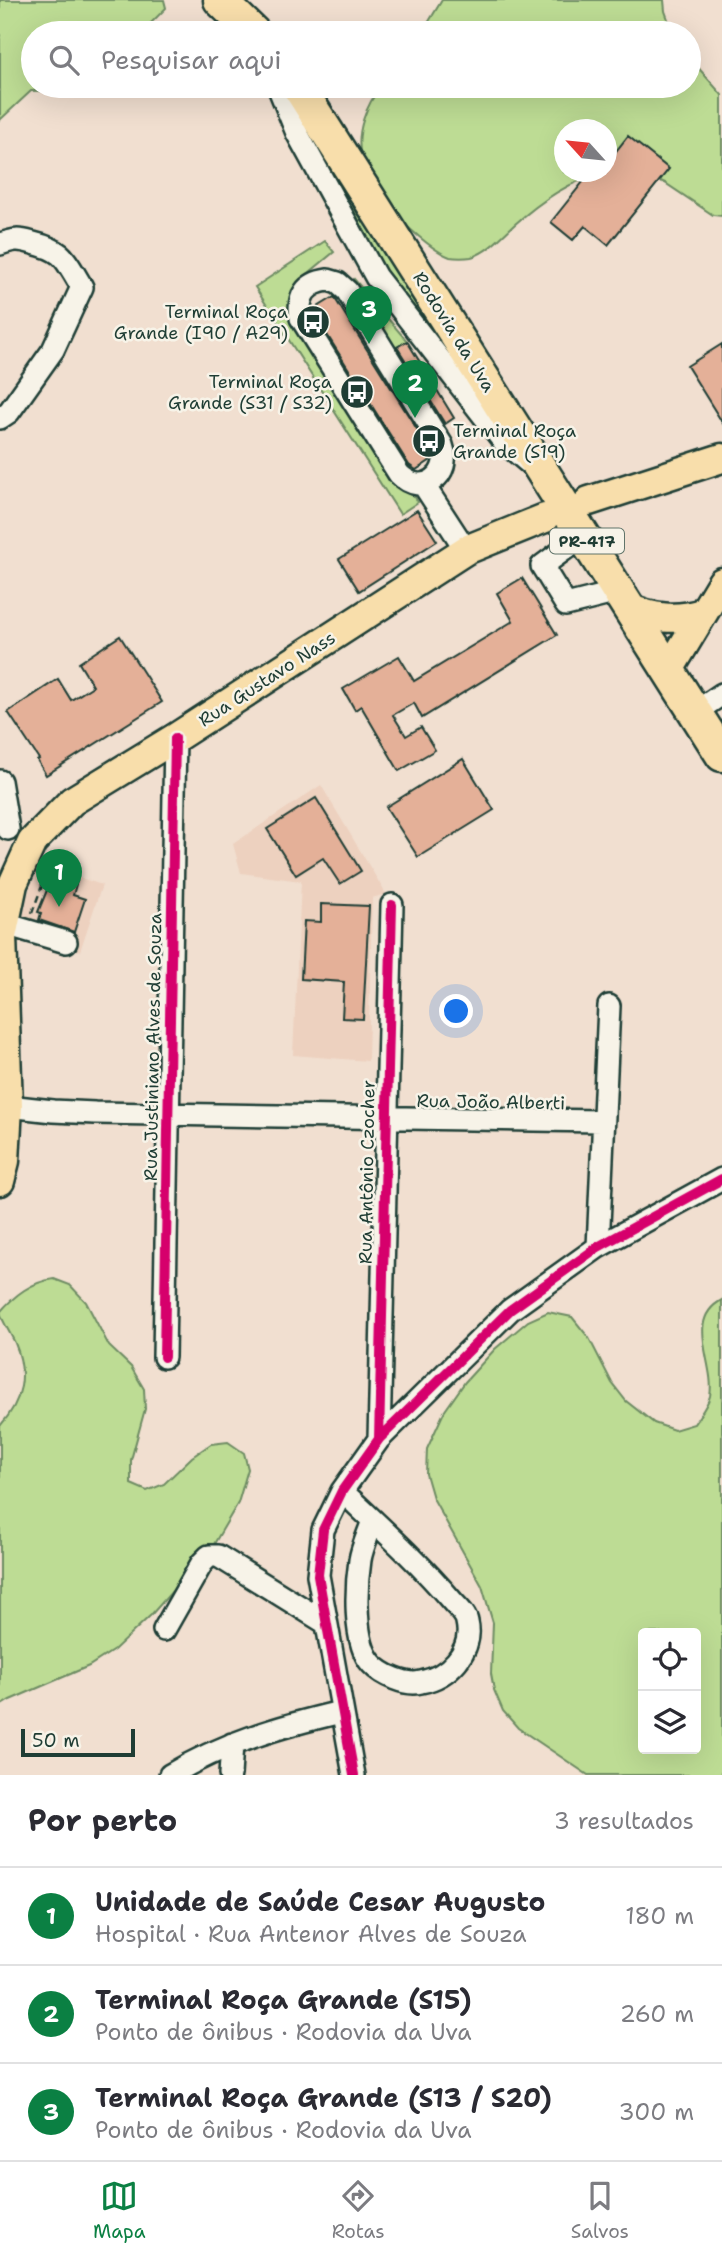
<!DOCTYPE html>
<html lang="pt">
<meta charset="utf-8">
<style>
:root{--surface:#fff;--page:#f7f7f7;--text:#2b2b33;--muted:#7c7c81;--line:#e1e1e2;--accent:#0b8043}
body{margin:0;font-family:"Shantell Sans",sans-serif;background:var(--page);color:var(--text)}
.controls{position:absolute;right:21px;bottom:21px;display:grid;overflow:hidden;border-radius:7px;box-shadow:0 7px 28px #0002}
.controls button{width:63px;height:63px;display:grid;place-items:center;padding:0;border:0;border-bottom:2px solid var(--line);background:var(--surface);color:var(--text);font:35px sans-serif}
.compass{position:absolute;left:554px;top:119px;width:63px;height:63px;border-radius:50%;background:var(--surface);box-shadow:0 7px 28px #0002;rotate:297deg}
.scale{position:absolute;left:21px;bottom:18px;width:114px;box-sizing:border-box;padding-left:7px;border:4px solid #1f3d34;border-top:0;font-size:19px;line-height:24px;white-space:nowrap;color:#1f3d34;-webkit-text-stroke:5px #f7f3e8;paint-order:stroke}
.you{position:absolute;left:457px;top:1012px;width:24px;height:24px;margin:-18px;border:5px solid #fff;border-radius:50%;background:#1a73e8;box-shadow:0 0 0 10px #1a73e833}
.badge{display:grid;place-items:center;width:46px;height:46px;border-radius:50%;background:var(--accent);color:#fff;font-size:23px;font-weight:700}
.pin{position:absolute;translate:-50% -58px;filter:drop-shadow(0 2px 4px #0008)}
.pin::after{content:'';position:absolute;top:37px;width:24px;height:21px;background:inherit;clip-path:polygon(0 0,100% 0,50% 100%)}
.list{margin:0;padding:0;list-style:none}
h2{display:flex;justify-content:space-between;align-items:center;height:91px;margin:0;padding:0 28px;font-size:30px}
h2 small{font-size:23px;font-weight:400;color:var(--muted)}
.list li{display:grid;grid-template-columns:46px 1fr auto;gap:21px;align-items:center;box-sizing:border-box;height:98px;padding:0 28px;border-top:2px solid var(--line)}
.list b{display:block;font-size:26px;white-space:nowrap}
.list p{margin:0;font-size:23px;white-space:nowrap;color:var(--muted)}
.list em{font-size:23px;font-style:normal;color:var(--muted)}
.icon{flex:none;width:38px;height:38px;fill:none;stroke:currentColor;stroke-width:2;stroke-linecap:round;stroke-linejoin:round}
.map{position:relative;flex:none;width:722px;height:1775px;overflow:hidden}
.search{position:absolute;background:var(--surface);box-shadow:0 7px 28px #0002;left:21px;right:21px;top:21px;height:77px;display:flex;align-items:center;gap:18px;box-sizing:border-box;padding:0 24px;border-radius:38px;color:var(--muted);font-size:26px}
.sheet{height:385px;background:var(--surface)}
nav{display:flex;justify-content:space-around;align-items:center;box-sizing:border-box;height:98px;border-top:2px solid var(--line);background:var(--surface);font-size:19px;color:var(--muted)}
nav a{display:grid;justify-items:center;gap:4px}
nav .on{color:var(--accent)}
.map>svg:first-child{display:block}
.built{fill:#edd1bf}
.green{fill:#bddc94;stroke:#6e8c64;stroke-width:2;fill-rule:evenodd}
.building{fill:#e4b098;stroke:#1f3d34;stroke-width:2}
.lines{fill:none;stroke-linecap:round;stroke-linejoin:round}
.minor-casing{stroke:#1f3d34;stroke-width:26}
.major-casing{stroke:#1f3d34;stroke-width:33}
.highway-casing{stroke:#1f3d34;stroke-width:37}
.path{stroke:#1f3d34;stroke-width:2.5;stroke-dasharray:7 5;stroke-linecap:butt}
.minor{stroke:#f7f3e8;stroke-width:21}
.major{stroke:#f8deab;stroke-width:28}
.highway{stroke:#f8deab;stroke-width:32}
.cycleway-casing{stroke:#f7f3e8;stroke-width:15}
.cycleway{stroke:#d6006c;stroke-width:10}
.labels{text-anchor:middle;stroke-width:5;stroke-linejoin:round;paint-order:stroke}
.shield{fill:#f7f3e8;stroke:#60746a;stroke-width:2}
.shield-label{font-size:16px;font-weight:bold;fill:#1f3d34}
.poi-label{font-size:18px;fill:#1f3d34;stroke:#f7f3e8;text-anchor:end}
.street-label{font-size:18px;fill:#1f3d34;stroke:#f7f3e8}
</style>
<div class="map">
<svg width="722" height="1775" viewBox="0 0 722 1775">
<rect width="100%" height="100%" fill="#f1dfd0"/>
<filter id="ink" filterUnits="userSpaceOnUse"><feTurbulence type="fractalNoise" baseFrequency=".0143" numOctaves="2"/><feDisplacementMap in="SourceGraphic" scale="14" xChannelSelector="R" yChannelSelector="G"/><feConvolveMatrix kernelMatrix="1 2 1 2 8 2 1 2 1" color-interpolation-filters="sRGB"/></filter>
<g filter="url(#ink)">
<path class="built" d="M321,785l65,109 -14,4 -4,163 -75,-6 8,-174 -60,-8 -8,-29z
M38,864l64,21 -22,66 -64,-21z"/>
<path class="green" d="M0,0h164l2,8 -25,25h-108v53h56l-4,4 -54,1 -31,29z
M442,0h222l1,11 8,22h-251z
M689,57l33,38v121l-9,-1 -48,-32 -28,-12h-30l-1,-41h-42v42h41c-36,9 -64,29 -91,53 -12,11 -27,28 -43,32 -5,1 -16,1 -21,0 -20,-7 -69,-52 -79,-71 -5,-8 -8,-21 -10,-30 -6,-24 6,-52 20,-70h308z
M342,181l113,178 -73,-85z
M325,241l9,11 -36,30 -7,15 127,205 -18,12 -145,-227z
M354,279l53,62 -14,8 -42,-67z
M54,1279l16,6 16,17 23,44 22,21 13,22 1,20 -14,51v24l16,7 17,-7 28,-27 19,-13 17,-2 16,11 4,16 -10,34 -24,41 -63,71 -37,35 -25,16 -79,34 -10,6v-280c23,-26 28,-52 15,-83 -5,-11 -12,-20 -15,-31 15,-17 31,-30 54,-33z
M722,1300v475h-134l-70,-47 -15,-17 -9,-21 -3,-16 2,-51 -11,-37 -49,-88 -7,-24 1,-25 17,-37 21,-30 30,-33 33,-28 20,-9 24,5 17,21 23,45 14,18 28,22 20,7 20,-6c5,-8 14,-19 16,-28 6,-32 -26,-76 12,-96zM643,1633h53v116h-53z"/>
<path class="building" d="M628,136l41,33 -61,76 -23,-19 -12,14 -22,-18 40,-50h15v-8z
M334,297l96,153 1,10 -15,10 -7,-5 -95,-151 -1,-4z
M407,341l47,77 -9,6 -48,-77z
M722,344v78l-35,-56z
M417,510l20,31 -78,50 -20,-32z
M522,578l35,57 -135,83 -8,-15 -21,12 13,21 15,-9 14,23 -36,21 -38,-65 -6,4 -12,-21 56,-33 15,25 99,-60 -16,-28z
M120,636l42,66 -116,73 -9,-15 2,-1 -31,-47 50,-33 13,21 22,-14 -14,-23z
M463,759l31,51 -76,47 -32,-50z
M316,798l45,73 -21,13 -17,-26 -27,17 -29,-46z
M54,873l23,8 -4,14 12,4 -11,33 -35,-12 2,-7 -3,-1z
M321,904l48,2 -6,113 -21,-1 2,-36 -43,-3 3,-58 17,1z"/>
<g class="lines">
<g class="minor-casing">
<path id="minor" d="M278,86l19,47 79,144 128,165 25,21
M0,244c15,-5 18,-5 33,-1 33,8 32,17 49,44l-29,63 -44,62 -9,6
M328,280l10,3 9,8 95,154c11,30 -20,53 -43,29l-98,-156c-4,-22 5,-35 27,-38z
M423,484l43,66
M584,535l-42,31 24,39 52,-13
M694,713l28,-19
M0,781l8,48
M5,924l61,18
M8,1106l45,5 42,2 507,8
M598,1247l11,-241
M164,1357l11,-619
M379,1439l13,-534
M342,1491c38,36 76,70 110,110 5,6 14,13 15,21 7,29 -19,55 -46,60 -15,4 -39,-7 -49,-18 -19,-20 -16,-78 -12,-104 2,-13 9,-27 13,-40
M164,1630l38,-67 7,-7h9l108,67
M170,1775c53,-32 111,-49 171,-63
M230,1775l2,-31
M354,1775l-36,-200 5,-45 19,-39 37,-52 131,-129 88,-63 124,-68"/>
</g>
<g class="major-casing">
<path id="major" d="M589,501l133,-43
M627,607c26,12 49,14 76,6
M669,670l53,-88
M0,1181l5,-20 3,-55 -6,-170 11,-52 19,-42 40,-41 103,-63 291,-188 79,-32"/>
</g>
<g class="highway-casing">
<path id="highway" d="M220,0l34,33
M298,86l424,669"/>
</g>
<path class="path" d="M32,913l10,-27 -2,-7"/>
<use href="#minor" class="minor"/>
<use href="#major" class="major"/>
<use href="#highway" class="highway"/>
<g class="cycleway-casing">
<path id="cycleway" d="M164,1357l11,-619
M379,1439l13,-534
M354,1775l-36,-200 5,-45 19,-39 37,-52 131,-129 88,-63 124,-68"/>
</g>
<use href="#cycleway" class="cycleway"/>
</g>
</g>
<defs>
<g id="bus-disc" transform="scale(1.75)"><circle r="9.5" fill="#1f3d34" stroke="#f7f3e8"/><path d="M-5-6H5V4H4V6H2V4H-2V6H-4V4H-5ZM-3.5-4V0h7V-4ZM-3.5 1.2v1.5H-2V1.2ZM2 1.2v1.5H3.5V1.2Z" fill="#fff"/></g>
</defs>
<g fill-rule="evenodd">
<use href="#bus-disc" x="313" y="322"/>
<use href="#bus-disc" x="357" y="392"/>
<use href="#bus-disc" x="429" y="441"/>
</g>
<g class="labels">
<rect class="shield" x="550" y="528.5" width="74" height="25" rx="5"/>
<g class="shield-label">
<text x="587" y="547">PR-417</text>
</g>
<g class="poi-label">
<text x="288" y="318">Terminal Roça<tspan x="288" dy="21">Grande (I90 / A29)</tspan></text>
<text x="332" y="388">Terminal Roça<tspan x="332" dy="21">Grande (S31 / S32)</tspan></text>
<text x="453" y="437" text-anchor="start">Terminal Roça<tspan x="453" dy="21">Grande (S19)</tspan></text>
</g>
<g class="street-label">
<text transform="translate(454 332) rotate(58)" y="6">Rodovia da Uva</text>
<text transform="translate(267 679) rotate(-33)" y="6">Rua Gustavo Nass</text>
<text transform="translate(153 1047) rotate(-89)" y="6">Rua Justiniano Alves de Souza</text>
<text transform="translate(491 1102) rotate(1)" y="6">Rua João Alberti</text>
<text transform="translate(367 1172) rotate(-89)" y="6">Rua Antônio Czocher</text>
</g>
</g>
</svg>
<div class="controls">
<button><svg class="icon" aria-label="locate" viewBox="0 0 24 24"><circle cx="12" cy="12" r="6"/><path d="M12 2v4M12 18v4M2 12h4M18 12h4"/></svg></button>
<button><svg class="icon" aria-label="layers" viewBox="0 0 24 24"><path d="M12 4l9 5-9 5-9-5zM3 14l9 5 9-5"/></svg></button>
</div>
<svg class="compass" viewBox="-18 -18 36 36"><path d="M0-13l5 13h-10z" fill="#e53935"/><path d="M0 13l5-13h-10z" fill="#7c7c81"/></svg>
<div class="scale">50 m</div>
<div class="you"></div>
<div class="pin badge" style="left:59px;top:907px">1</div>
<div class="pin badge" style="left:415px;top:418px">2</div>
<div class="pin badge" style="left:369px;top:344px">3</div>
<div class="search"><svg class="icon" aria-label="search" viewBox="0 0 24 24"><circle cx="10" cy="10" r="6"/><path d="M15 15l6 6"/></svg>Pesquisar aqui</div>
</div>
<section class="sheet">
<h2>Por perto<small>3 resultados</small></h2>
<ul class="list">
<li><span class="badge">1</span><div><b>Unidade de Saúde Cesar Augusto</b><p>Hospital · Rua Antenor Alves de Souza</p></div><em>180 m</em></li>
<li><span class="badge">2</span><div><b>Terminal Roça Grande (S15)</b><p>Ponto de ônibus · Rodovia da Uva</p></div><em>260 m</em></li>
<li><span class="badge">3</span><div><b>Terminal Roça Grande (S13 / S20)</b><p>Ponto de ônibus · Rodovia da Uva</p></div><em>300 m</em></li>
</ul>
</section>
<nav>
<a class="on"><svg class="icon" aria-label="map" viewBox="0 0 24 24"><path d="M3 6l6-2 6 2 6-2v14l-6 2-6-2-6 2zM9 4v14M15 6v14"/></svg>Mapa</a>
<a><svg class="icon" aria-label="directions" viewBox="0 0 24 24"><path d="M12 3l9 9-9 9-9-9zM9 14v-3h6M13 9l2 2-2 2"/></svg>Rotas</a>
<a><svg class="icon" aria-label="saved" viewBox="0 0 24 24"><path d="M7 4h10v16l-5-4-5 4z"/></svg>Salvos</a>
</nav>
